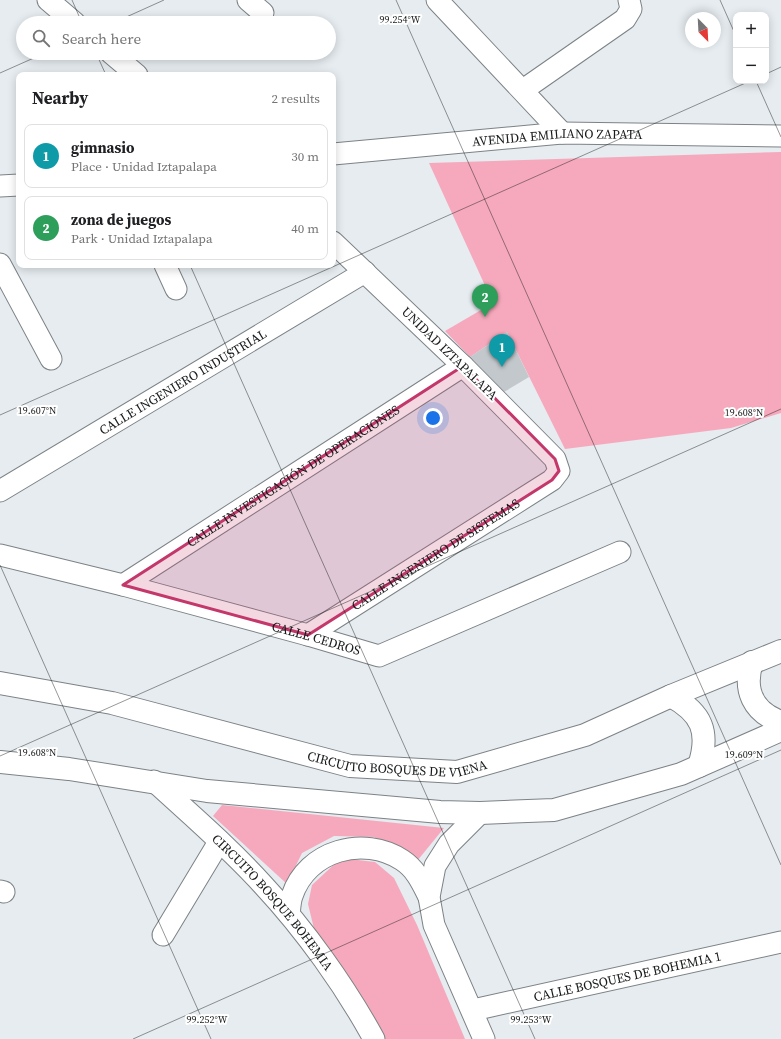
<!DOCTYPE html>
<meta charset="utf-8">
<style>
:root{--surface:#fff;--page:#f2f2f2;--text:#202124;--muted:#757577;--line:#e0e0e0;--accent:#c3376a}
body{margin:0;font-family:"Source Serif 4",serif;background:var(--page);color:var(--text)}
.controls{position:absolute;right:12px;top:12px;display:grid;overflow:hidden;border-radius:8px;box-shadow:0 2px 10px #0003}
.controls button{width:36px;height:36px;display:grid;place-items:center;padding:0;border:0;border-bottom:1px solid var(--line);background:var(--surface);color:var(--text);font:20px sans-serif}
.compass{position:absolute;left:685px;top:12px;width:36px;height:36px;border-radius:50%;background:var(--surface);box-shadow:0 2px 10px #0003;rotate:156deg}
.you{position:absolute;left:433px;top:418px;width:14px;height:14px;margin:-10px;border:3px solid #fff;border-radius:50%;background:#1a73e8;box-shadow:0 0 0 6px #1a73e833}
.badge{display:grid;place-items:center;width:26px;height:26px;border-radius:50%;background:var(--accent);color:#fff;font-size:13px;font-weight:700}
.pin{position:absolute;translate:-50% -33px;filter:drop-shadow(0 1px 2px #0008)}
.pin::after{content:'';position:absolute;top:21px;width:14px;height:12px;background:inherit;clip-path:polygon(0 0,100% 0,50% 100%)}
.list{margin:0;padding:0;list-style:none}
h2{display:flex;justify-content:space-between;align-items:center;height:52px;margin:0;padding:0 16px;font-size:17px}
h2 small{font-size:13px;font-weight:400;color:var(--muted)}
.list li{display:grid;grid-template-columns:26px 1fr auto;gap:12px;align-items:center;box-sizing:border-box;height:64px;margin:0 8px 8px;padding:0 8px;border:1px solid var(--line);border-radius:8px}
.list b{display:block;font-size:15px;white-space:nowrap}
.list p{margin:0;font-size:13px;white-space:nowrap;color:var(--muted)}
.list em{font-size:13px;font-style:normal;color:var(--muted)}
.icon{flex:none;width:22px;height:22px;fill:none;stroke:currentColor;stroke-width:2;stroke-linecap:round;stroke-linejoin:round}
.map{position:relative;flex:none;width:781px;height:1039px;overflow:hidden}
.search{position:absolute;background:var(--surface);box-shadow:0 2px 10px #0003;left:16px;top:16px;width:320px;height:44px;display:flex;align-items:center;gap:10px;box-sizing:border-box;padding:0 14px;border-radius:22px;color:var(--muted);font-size:15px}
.panel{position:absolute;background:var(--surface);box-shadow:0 2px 10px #0003;left:16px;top:72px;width:320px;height:196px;border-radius:8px}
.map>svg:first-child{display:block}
.green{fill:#f6a9bc}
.building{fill:#c2c8cc}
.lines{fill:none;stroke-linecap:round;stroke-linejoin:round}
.minor-casing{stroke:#7c8285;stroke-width:23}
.major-casing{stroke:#7c8285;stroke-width:24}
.minor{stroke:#fff;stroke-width:21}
.major{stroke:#fff;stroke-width:22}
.marked{fill:#c3376a;fill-opacity:0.2;stroke:#c3376a;stroke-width:3;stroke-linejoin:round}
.ticks{fill:none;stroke:#181a1b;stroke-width:1;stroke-opacity:0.45}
.labels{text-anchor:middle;stroke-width:4;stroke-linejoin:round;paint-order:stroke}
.street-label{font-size:13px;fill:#181a1b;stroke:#fff}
.ticks-label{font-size:10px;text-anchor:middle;fill:#181a1b;stroke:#fff;stroke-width:4;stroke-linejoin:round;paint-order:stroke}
</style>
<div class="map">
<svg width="781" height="1039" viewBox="0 0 781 1039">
<rect width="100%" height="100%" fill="#e6ecf0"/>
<path class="green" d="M781,152v261l-50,15 -166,21 -58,-117 -37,25 -25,-26 48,-28 -64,-140z
M222,805l222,23 -31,38 -12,-14 -27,-15 -40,-1 -32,17 -15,31 -74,-68z
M341,858l34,4 19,16 23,47 48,114h-83l-19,-40 -47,-62 -8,-33 4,-19z"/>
<path class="building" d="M507,332l22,45 -25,15 -34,-35z"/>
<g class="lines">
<g class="minor-casing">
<g id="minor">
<path d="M48,0l27,23"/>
<path d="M248,0l15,13"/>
<path d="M437,0l125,133"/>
<path d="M111,53l26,22"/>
<path d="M523,90l102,-71 6,-10 -2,-9"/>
<path id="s1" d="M333,154l229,-21 219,3"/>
<path d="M0,186l19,-1"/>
<path d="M0,264l51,95"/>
<path d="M165,265l11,24"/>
<path id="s2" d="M0,491l365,-219"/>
<path id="s3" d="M0,555l123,30 185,50 71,21 241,-104"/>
<path id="s4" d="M123,585l340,-219"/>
<path id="s5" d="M308,635l244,-155 7,-9 -4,-12 -92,-93 -130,-124"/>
<path id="s6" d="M154,781c37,34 76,67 110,105 41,44 81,100 110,153"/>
<path d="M480,813l-31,31 -14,22 -6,31 5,28 50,114"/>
<path d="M0,891l4,1"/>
<path d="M289,914c1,-6 1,-13 3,-18 15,-46 72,-61 110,-36 14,9 20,23 27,37"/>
<path d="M163,935l56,-93"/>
<path id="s7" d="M473,1010l308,-68"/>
</g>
</g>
<g class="major-casing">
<g id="major">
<path d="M752,662c-9,28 1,50 29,60"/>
<path id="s8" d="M0,683l112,20 238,63 107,6 128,-37 86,-39 110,-45"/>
<path d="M671,696c31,17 39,36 28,70"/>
<path d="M0,762l69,7 138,22 233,21 40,1 74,-3 127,-36 100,-44"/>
</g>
</g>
<use href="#minor" class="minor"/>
<use href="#major" class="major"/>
</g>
<path class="marked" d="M463,366l92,93 4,12 -7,9 -244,155 -185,-50z"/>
<path class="ticks" d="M72,0l10,23M396,0l385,865M720,0l16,36M113,23l51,-23M96,53l10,22M0,73l45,-20M766,74l15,-7M756,81l25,56M190,265l345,774M0,415l750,-334M0,565l211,474M0,756l781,-347M133,1039l648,-289"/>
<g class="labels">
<g class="street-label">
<text dy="5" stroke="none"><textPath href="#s1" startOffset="225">AVENIDA EMILIANO ZAPATA</textPath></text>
<text transform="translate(450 353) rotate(44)" y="5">UNIDAD IZTAPALAPA</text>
<text dy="5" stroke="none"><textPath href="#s2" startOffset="213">CALLE INGENIERO INDUSTRIAL</textPath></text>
<text dy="5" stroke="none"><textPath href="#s4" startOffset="202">CALLE INVESTIGACIÓN DE OPERACIONES</textPath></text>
<text dy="5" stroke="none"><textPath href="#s5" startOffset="151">CALLE INGENIERO DE SISTEMAS</textPath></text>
<text dy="5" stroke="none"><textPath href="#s3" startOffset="327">CALLE CEDROS</textPath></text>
<text dy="5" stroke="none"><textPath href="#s8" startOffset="407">CIRCUITO BOSQUES DE VIENA</textPath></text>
<text dy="5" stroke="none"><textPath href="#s6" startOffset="170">CIRCUITO BOSQUE BOHEMIA</textPath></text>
<text dy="5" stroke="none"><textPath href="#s7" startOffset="158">CALLE BOSQUES DE BOHEMIA 1</textPath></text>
</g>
</g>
<g class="ticks-label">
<text x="400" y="23">99.254°W</text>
<text x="37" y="414">19.607°N</text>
<text x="744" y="416">19.608°N</text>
<text x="37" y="756">19.608°N</text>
<text x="744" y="758">19.609°N</text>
<text x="207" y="1023">99.252°W</text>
<text x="531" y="1023">99.253°W</text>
</g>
</svg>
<div class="controls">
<button>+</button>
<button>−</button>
</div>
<svg class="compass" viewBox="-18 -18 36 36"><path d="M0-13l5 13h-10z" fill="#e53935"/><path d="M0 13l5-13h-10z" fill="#757577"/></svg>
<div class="you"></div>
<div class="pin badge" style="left:502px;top:367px;background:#0f9aa8">1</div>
<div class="pin badge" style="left:485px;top:317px;background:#2e9e5b">2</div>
<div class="search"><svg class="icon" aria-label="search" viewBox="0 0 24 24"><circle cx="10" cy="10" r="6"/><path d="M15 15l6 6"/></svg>Search here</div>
<section class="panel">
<h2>Nearby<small>2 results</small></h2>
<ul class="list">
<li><span class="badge" style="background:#0f9aa8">1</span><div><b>gimnasio</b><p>Place · Unidad Iztapalapa</p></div><em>30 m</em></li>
<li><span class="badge" style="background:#2e9e5b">2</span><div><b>zona de juegos</b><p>Park · Unidad Iztapalapa</p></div><em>40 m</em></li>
</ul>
</section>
</div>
